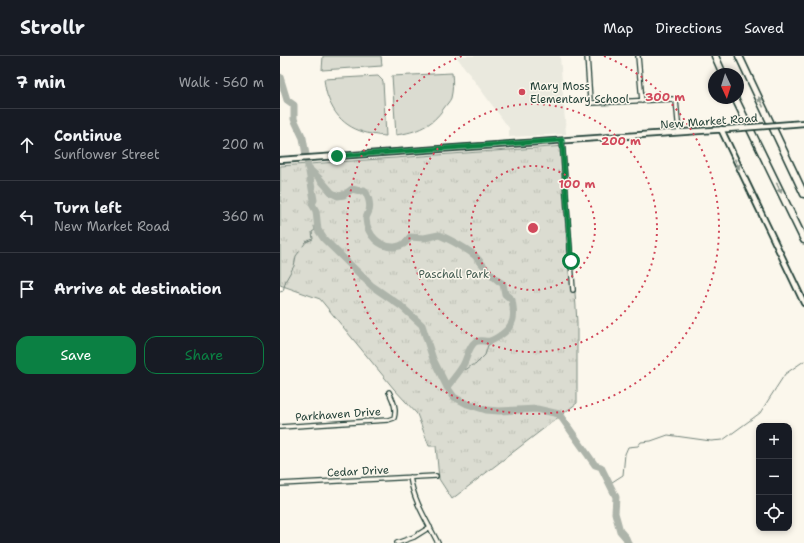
<!DOCTYPE html>
<meta charset="utf-8">
<style>
:root{--surface:#171b24;--page:#242831;--text:#f1f3f6;--muted:#9ea1a6;--line:#363941;--accent:#0b8043}
body{margin:0;font-family:"Shantell Sans",sans-serif;background:var(--page);color:var(--text)}
.controls{position:absolute;right:12px;bottom:12px;display:grid;overflow:hidden;border-radius:8px;box-shadow:0 2px 6px #0003}
.controls button{width:36px;height:36px;display:grid;place-items:center;padding:0;border:0;border-bottom:1px solid var(--line);background:var(--surface);color:var(--text);font:20px sans-serif}
.compass{position:absolute;left:428px;top:12px;width:36px;height:36px;border-radius:50%;background:var(--surface);box-shadow:0 2px 6px #0003;rotate:176deg}
.stop{position:absolute;width:12px;height:12px;margin:-9px;border:3px solid #0b8043;border-radius:50%;background:#fff}
.stop.end{background:#0b8043;border-color:#fff;box-shadow:0 1px 4px #0008}
.list{margin:0;padding:0;list-style:none}
h2{display:flex;justify-content:space-between;align-items:center;height:52px;margin:0;padding:0 16px;font-size:17px}
h2 small{font-size:13px;font-weight:400;color:var(--muted)}
.list li{display:grid;grid-template-columns:26px 1fr auto;gap:12px;align-items:center;box-sizing:border-box;height:72px;padding:0 16px;border-top:1px solid var(--line)}
.list b{display:block;font-size:15px;white-space:nowrap}
.list p{margin:0;font-size:13px;white-space:nowrap;color:var(--muted)}
.list em{font-size:13px;font-style:normal;color:var(--muted)}
.actions{display:flex;gap:8px;padding:12px 16px}
.actions a{flex:1;padding:9px 0;border:1px solid var(--accent);border-radius:12px;text-align:center;font-size:14px;color:var(--accent)}
.actions .main{background:var(--accent);color:#fff}
.icon{flex:none;width:22px;height:22px;fill:none;stroke:currentColor;stroke-width:2;stroke-linecap:round;stroke-linejoin:round}
.map{position:relative;flex:none;width:524px;height:487px;overflow:hidden}
header{display:flex;align-items:center;gap:24px;box-sizing:border-box;height:56px;padding:0 20px;background:var(--surface);border-bottom:1px solid var(--line)}
header strong{font-size:19px}
nav{display:flex;gap:22px;margin-inline-start:auto;font-size:14px}
main{display:flex}
aside{flex:1;background:var(--surface)}
.map>svg:first-child{display:block}
.built{fill:#eae9de}
.grass{fill:#dbdcd1;stroke:#7d8c82}
.park{fill:url(#park-tufts);stroke:#7d8c82}
.lines{fill:none;stroke-linecap:round;stroke-linejoin:round}
.stream{stroke:#74847b;stroke-width:1}
.river{stroke:#adb4aa;stroke-width:7}
.street-casing{stroke:#1f3d34;stroke-width:6}
.secondary-casing{stroke:#1f3d34;stroke-width:8}
.highway-casing{stroke:#1f3d34;stroke-width:9}
.street{stroke:#fbf7ec;stroke-width:3.5}
.secondary{stroke:#fbf7ec;stroke-width:4.5}
.highway{stroke:#fbf7ec;stroke-width:6}
.secondary-bridge-casing{stroke:#1f3d34;stroke-width:8;stroke-linecap:butt}
.secondary-bridge{stroke:#fbf7ec;stroke-width:4.5}
.oneway{fill:#8d9a90}
.route{stroke:#0b8043;stroke-width:5}
.ring{fill:none;stroke:#d1495b;stroke-width:2;stroke-dasharray:2 4}
.poi-dot{fill:#d1495b;stroke:#fbf7ec;stroke-width:1.5}
.labels{text-anchor:middle;stroke-width:3;stroke-linejoin:round;paint-order:stroke}
.poi-label{font-size:11px;fill:#1f3d34;stroke:#fbf7ec;text-anchor:start}
.street-label{font-size:11px;fill:#1f3d34;stroke:#fbf7ec}
.park-label{font-size:11px;fill:#455d53;stroke:#fbf7ec}
.centre{fill:#d1495b;stroke:#fbf7ec;stroke-width:2}
.ring-label{font-size:12px;text-anchor:middle;font-weight:bold;fill:#d1495b;stroke:#fbf7ec;stroke-width:3;stroke-linejoin:round;paint-order:stroke}
</style>
<header>
<strong>Strollr</strong>
<nav><a>Map</a><a>Directions</a><a>Saved</a></nav>
</header>
<main>
<aside>
<h2>7 min<small>Walk · 560 m</small></h2>
<ul class="list">
<li><svg class="icon" aria-label="ahead" viewBox="0 0 24 24"><path d="M12 20V5M6 11l6-6 6 6"/></svg><div><b>Continue</b><p>Sunflower Street</p></div><em>200 m</em></li>
<li><svg class="icon" aria-label="left" viewBox="0 0 24 24"><path d="M17 20v-9H6M10 6l-5 5 5 5"/></svg><div><b>Turn left</b><p>New Market Road</p></div><em>360 m</em></li>
<li><svg class="icon" aria-label="arrive" viewBox="0 0 24 24"><path d="M6 21V4h12l-3 4 3 4H6"/></svg><div><b>Arrive at destination</b></div></li>
</ul>
<div class="actions"><a class="main">Save</a><a>Share</a></div>
</aside>
<div class="map">
<svg width="524" height="487" viewBox="0 0 524 487">
<defs>
<pattern id="park-tufts" width="24" height="20" patternUnits="userSpaceOnUse"><rect width="24" height="20" fill="#dbdcd1"/><path d="M3 7l-1-3M5 7V3M7 7l1-3M15 17l-1-3M17 17v-4M19 17l1-3" fill="none" stroke="#bcbeb4"/></pattern>
</defs>
<rect width="100%" height="100%" fill="#fbf7ec"/>
<filter id="ink" filterUnits="userSpaceOnUse"><feTurbulence type="fractalNoise" baseFrequency=".025" numOctaves="2"/><feDisplacementMap in="SourceGraphic" scale="8" xChannelSelector="R" yChannelSelector="G"/><feConvolveMatrix kernelMatrix="1 2 1 2 8 2 1 2 1" color-interpolation-filters="sRGB"/></filter>
<g filter="url(#ink)">
<path class="built" d="M176,0h104l6,78 -57,3v-9z"/>
<path class="grass" d="M43,0h58l1,10 -60,4z
M172,17c1,8 1,17 -1,25 -1,3 -5,7 -7,10 -12,18 -27,24 -48,27l-4,-59z
M98,20l5,5 3,55c-26,-2 -47,-10 -57,-36 -3,-6 -4,-14 -5,-21z"/>
<path class="park" d="M285,90l12,176v81l-125,96 -13,-20 -3,-33h-7l-12,-32 -23,-25 -74,-90 -40,-14v-119z"/>
<g class="lines">
<path class="stream" d="M23,190l3,-4 7,-3 -1,-7 3,-2 -1,-4 3,-4
M0,236l3,-1 3,-11 8,-14 2,-10 3,-4
M180,314l7,-1 5,-4h3l10,-10 3,-10 4,-2 3,-4
M329,428l14,-9 2,-21 3,-7 10,-1 3,-4 10,-1 17,-6 43,6 12,-1 37,-27 25,-39 19,-13"/>
<path class="river" d="M0,21l7,23 7,5v14l9,19 11,62 -2,4 4,7 2,19 6,9 48,47 29,20 21,19 11,34 14,28 7,10 13,7 19,6 13,1 38,-2 22,5 36,51 6,2 15,30 -1,16 5,18 6,7 2,5
M28,112l11,10 13,15 6,3 6,-1 8,-6 8,2 4,-1c4,5 7,14 5,21 -1,3 -3,5 -3,8 1,15 13,29 29,28 8,-1 11,-4 15,-10l14,1 15,-3c8,3 33,16 38,23 9,10 15,20 26,26l2,10 7,6c3,16 3,25 -11,35 -3,2 -7,5 -11,6 -5,1 -10,-2 -15,1 -7,5 -8,18 -13,25 -4,7 -10,13 -15,20"/>
<g class="street-casing">
<path id="street" d="M307,0l3,44 2,3 81,-4 3,1 3,32
M358,0l4,45
M282,84l11,150
M0,371l108,-7 6,-2c3,-10 -1,-17 -5,-26
M130,421c4,25 17,44 28,66
M0,428l156,-8
M117,487l17,-6 16,-10"/>
</g>
<g class="secondary-casing">
<path id="secondary" d="M512,68l12,-1
M441,73l83,174
M0,104l448,-31"/>
</g>
<g class="highway-casing">
<path id="highway" d="M435,0l8,18
M459,0l65,138
M455,42l69,142"/>
</g>
<use href="#street" class="street"/>
<use href="#secondary" class="secondary"/>
<use href="#highway" class="highway"/>
<g class="secondary-bridge-casing">
<path id="secondary-bridge" d="M448,73l64,-5"/>
</g>
<use href="#secondary-bridge" class="secondary-bridge"/>
</g>
<defs><path id="oneway-solid" d="M-6-.8H1V-3.2L6.5 0L1 3.2V.8H-6Z"/></defs>
<g class="oneway">
<use href="#oneway-solid" transform="translate(481 46) rotate(-115)"/>
<use href="#oneway-solid" transform="translate(457 108) rotate(65)"/>
<use href="#oneway-solid" transform="translate(499 132) rotate(65)"/>
</g>
</g>
<g class="lines" filter="url(#ink)">
<path class="route" d="M57,100l225,-16 9,121"/>
</g>
<g class="ring">
<circle cx="253" cy="172" r="62"/>
<circle cx="253" cy="172" r="124"/>
<path d="M324 0A186 186 0 1 1 182 0"/>
</g>
<circle class="poi-dot" cx="242" cy="36" r="4"/>
<g class="labels">
<g class="poi-label">
<text x="250" y="34">Mary Moss<tspan x="250" dy="13">Elementary School</tspan></text>
</g>
<g class="street-label">
<text transform="translate(429 65) rotate(-4)" y="4">New Market Road</text>
<text transform="translate(58 358) rotate(-4)" y="4">Parkhaven Drive</text>
<text transform="translate(78 415) rotate(-3)" y="4">Cedar Drive</text>
</g>
<g class="park-label">
<text x="174" y="222">Paschall Park</text>
</g>
</g>
<circle cx="253" cy="172" r="6" class="centre"/>
<g class="ring-label">
<text x="385" y="45">300 m</text>
<text x="341" y="89">200 m</text>
<text x="297" y="132">100 m</text>
</g>
</svg>
<div class="controls">
<button>+</button>
<button>−</button>
<button><svg class="icon" aria-label="locate" viewBox="0 0 24 24"><circle cx="12" cy="12" r="6"/><path d="M12 2v4M12 18v4M2 12h4M18 12h4"/></svg></button>
</div>
<svg class="compass" viewBox="-18 -18 36 36"><path d="M0-13l5 13h-10z" fill="#e53935"/><path d="M0 13l5-13h-10z" fill="#9ea1a6"/></svg>
<div class="stop" style="left:291px;top:205px"></div>
<div class="stop end" style="left:57px;top:100px"></div>
</div>
</main>
